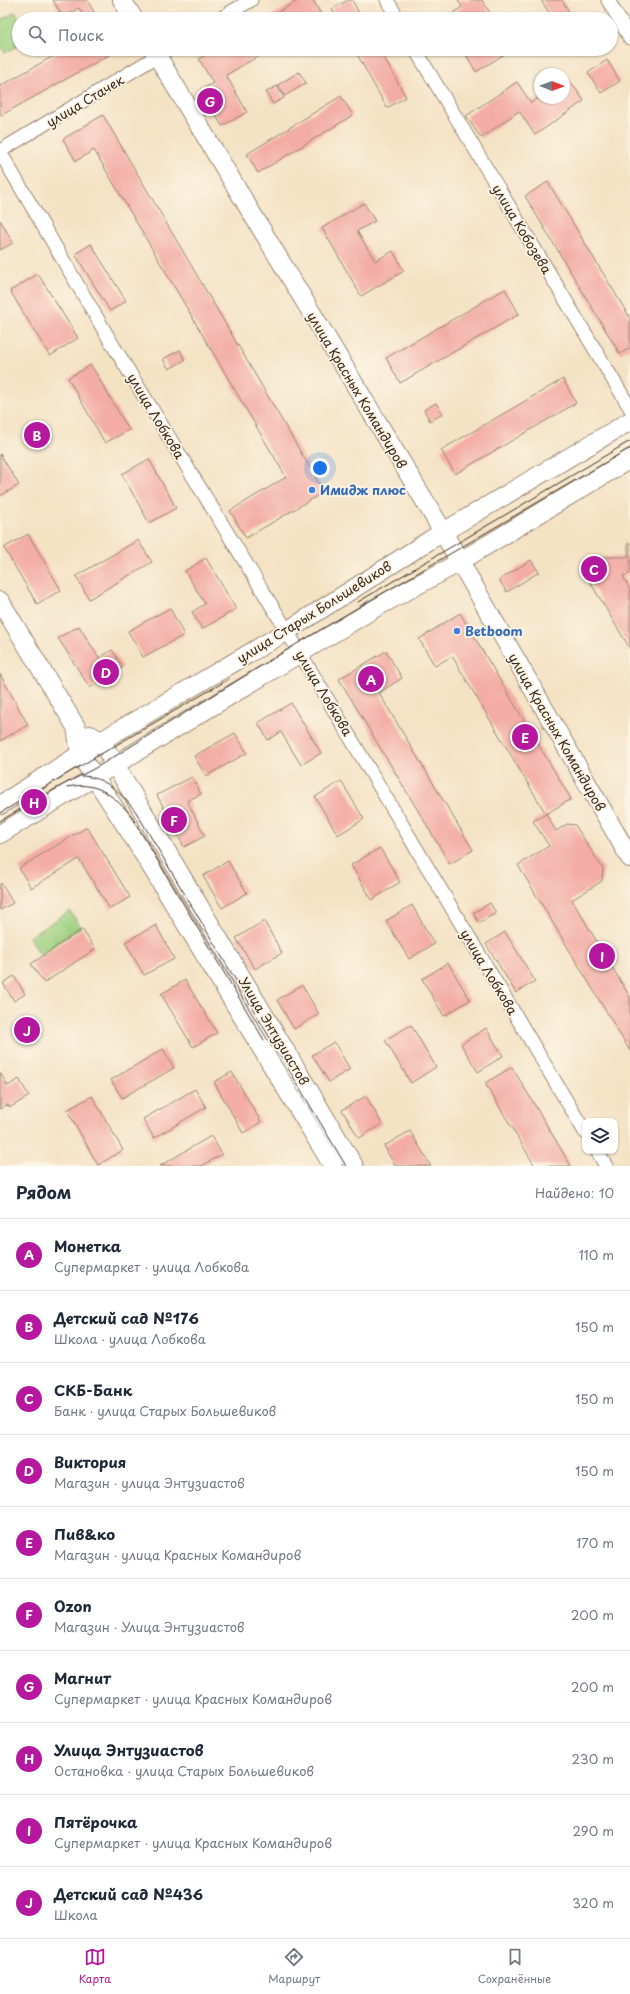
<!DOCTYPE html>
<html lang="ru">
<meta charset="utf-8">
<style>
:root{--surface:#fff;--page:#f6f6f7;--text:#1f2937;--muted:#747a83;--line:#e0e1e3;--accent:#b5179e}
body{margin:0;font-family:"Playpen Sans",sans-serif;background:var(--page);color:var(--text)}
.controls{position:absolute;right:12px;bottom:12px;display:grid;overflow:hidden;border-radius:8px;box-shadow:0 1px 3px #0004}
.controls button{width:36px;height:36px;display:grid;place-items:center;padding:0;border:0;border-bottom:1px solid var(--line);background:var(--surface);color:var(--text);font:20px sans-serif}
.compass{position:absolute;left:534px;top:68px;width:36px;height:36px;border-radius:50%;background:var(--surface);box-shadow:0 1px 3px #0004;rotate:91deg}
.you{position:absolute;left:320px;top:468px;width:14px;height:14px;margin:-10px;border:3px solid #fff;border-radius:50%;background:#1a73e8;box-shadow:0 0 0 6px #1a73e833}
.badge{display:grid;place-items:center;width:26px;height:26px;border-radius:50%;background:var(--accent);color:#fff;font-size:13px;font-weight:700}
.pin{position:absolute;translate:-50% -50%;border:2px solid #fff;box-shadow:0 1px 4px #0006}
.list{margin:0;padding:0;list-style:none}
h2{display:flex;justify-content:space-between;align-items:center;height:52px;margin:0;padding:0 16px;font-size:17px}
h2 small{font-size:13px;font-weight:400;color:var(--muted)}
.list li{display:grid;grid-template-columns:26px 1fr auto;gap:12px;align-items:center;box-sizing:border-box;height:72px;padding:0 16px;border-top:1px solid var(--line)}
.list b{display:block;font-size:15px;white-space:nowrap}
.list p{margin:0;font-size:13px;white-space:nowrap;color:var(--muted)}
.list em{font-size:13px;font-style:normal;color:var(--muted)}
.icon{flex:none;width:22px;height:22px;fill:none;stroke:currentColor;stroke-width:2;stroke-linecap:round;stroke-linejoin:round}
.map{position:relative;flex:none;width:630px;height:1166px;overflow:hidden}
.search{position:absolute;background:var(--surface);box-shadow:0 1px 3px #0004;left:12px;right:12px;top:12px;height:44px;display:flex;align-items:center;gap:10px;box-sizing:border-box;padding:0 14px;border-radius:22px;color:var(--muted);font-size:15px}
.sheet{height:772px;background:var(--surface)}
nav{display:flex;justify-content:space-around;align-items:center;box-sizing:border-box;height:56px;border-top:1px solid var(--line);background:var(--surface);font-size:11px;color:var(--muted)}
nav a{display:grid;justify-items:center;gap:2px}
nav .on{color:var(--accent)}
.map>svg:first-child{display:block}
.green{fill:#9ccf7f;stroke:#6c7c4e}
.building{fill:#f3ada6}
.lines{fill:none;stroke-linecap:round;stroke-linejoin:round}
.street-casing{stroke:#988672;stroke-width:15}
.secondary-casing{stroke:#988672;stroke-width:20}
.street{stroke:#fff;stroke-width:13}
.secondary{stroke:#fff;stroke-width:18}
.tram{stroke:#3b2a1e;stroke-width:1}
.shop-dot{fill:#3f7fe0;stroke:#fcf5e5;stroke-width:1.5}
.labels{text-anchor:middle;stroke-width:3.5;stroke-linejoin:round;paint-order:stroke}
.street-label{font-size:13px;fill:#3b2a1e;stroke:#fcf5e5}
.shop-label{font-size:13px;font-weight:bold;fill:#366cbe;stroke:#fcf5e5;text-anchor:start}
</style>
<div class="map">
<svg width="630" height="1166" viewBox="0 0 630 1166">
<rect width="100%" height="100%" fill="#fcf5e5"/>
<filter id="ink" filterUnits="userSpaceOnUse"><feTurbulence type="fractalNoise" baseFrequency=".025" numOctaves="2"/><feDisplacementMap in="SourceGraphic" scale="8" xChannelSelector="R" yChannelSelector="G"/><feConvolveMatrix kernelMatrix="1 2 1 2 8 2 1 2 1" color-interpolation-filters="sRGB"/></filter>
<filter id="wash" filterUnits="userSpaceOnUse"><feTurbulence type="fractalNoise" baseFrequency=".012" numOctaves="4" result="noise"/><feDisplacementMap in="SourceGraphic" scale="16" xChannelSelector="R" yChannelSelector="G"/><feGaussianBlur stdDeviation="0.9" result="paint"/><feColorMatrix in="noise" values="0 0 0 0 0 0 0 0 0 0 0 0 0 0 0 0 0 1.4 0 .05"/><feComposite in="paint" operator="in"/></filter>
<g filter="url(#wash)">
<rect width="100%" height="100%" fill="#f4e2c5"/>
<path class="green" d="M15,12l4,7v26l-14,8 -5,-8v-25z
M70,911l11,16 -41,28 -11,-18z"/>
<g id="blocks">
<path class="building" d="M53,0h34l11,19h-13l-6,-11 -16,9z
M299,0h14l10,18 -57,1z
M348,0h4l10,19h-25l-5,-10z
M458,0h24l12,19h-49l17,-12z
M541,0h21l11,18 -20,1z
M66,49h49l1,2 -116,65v-30z
M215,49h56l-45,26 21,37 -25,14 -21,-36 12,-7 -14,-24z
M354,49h25l27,48 -19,11z
M463,49h50l-37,23z
M607,60l13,21 -19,12 -13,-20z
M299,72l7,11 -21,13 -7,-11z
M568,78l16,23 -49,34 -16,-24 -38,27 -15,-22 51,-34 14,21 9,-6 24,1v-17z
M277,86l7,12 -11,6 -7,-12z
M341,96l12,19 -95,58 -11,-19z
M103,115l221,377 -78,46 -16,-27 56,-34 -192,-327 -18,11 -13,-22z
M548,182l82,136v30l-10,6 -95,-158z
M364,203l11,18 -18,10 18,30 18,-10 11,20 -43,25 -39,-68z
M0,220l13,23 -13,7z
M91,244l35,57 -16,10 -35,-57z
M38,274l40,64 -28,18 -40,-65z
M505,289l14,25 -119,69 -14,-25z
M180,350l5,10 -16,9 -6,-10z
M91,365l38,65 -24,13 -37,-65z
M563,379l13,24 -121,71 -14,-24z
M436,403l7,11 -13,7 -6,-11z
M0,454l19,31 -19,11z
M149,459l27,49 -27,15 -27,-49z
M28,534l33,56 -24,14 -33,-56z
M138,540l14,22 -63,37 -13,-23z
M628,543h2v30l-7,3 7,14v59l-41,-69 7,-23h32z
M206,558l30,51 -34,20 -10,-17 13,-8 -20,-33z
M531,560l8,12 -32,20 -8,-12z
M170,608l14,27 -41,22 -15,-26z
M460,613l111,186 -25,15 10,17 11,-7 8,1 28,44 -1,12 -30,19 58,97v54l-112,-186 31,-19 -16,-25 13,-7 -94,-158 -17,10 -16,-27z
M79,626l20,32 13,-8 11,17 -33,21 -32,-50z
M386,651l16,27 -23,15 94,157 -23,14 -111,-185z
M0,674l28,51 -28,16z
M291,703l30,50 -20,12 -20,-33 -13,8 -10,-17z
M235,733l12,20 -41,23 -12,-20z
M192,777l9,17 -14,7 18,35 -21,11 -27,-52z
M341,781l23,38 -26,16 -23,-38z
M87,827l43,70 -20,12 -31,-50 -48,29 -12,-20z
M380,848l20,34 -28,18 -21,-35z
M228,861l19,32 -25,15 -19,-32z
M1,883l12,20 -13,7v-26z
M490,903l6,10 -17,10 -6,-10z
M412,905l22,39 -25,15 -23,-38z
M264,921l18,32 -27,16 -19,-31z
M156,925l18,34 -30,16 -19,-33z
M82,929l13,20 -51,34 -13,-19z
M505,932l30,49 -19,12 -30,-49z
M448,963l22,37 -26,16 -22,-37z
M14,976l11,18 -11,7 -11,-18z
M185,980l32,53 -24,14 -32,-53z
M302,985l17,29 -25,15 -17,-29z
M411,1025l25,42 -25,16 -26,-43z
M486,1028l17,28 -25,16 -17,-28z
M334,1042l16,27 -21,13 -17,-27z
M163,1049l11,19 -52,30 -11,-18z
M512,1067l59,99h-36l-50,-83z
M232,1072l29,50 -18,11 -29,-51z
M0,1073l8,13 11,-7 10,17 -18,11 -5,-2 -6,4z
M195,1089l11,18 -52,31 -11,-19z
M92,1096l31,54 -25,15 -31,-55z
M366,1096l16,28 -23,14 -17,-28z
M410,1131l21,35h-36l-11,-20z
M211,1136l11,18 -20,12h-42z"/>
</g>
</g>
<g filter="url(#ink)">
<use href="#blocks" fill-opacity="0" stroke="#988672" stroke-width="1"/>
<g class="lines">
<g class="street-casing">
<path id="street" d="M387,0l11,19
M608,0l22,38
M220,19l31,-19
M415,49l215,359
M0,151l169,-102
M0,152l111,190 164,269 310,521
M597,1151l9,15"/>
</g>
<g class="secondary-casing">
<path id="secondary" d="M122,0l12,19
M153,49l279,464 198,345
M0,601l76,126 4,27 6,10 49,76 198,326
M90,735l11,6 253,425
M0,805l101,-64 186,-110 143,-91 200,-119
M0,834l375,-226 74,-40 181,-109"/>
</g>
<use href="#street" class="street"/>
<use href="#secondary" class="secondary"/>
<path class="tram" d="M358,602l272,-161
M81,776c24,0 41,18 55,36l210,354
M67,787c30,-6 44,7 63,27l134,226
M0,813l229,-134
M0,821l55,-32 44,-23 196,-121 335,-197"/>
</g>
</g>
<g class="shop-dot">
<circle cx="312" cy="490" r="4"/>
<circle cx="457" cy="631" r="4"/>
</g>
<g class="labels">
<g class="street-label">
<text transform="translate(85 101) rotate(-31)" y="5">улица Стачек</text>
<text transform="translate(522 229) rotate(59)" y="5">улица Кобозева</text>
<text transform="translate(357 390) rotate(59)" y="5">улица Красных Командиров</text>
<text transform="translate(156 416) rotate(59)" y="5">улица Лобкова</text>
<text transform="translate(314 612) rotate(-32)" y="5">улица Старых Большевиков</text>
<text transform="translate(324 693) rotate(59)" y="5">улица Лобкова</text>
<text transform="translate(557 732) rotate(60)" y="5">улица Красных Командиров</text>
<text transform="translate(489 972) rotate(59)" y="5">улица Лобкова</text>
<text transform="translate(274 1031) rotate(59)" y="5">Улица Энтузиастов</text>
</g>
<g class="shop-label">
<text x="320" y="495">Имидж плюс</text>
<text x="465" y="636">Betboom</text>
</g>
</g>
</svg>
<div class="controls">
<button><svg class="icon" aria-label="layers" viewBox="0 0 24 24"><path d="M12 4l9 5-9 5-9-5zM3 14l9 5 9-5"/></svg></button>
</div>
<svg class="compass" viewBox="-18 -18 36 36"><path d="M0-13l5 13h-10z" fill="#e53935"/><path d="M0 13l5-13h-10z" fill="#747a83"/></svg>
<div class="you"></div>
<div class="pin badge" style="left:371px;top:679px">A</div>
<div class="pin badge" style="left:37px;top:435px">B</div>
<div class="pin badge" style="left:594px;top:569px">C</div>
<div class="pin badge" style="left:106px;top:672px">D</div>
<div class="pin badge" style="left:525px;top:737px">E</div>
<div class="pin badge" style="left:174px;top:820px">F</div>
<div class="pin badge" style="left:210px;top:101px">G</div>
<div class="pin badge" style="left:34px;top:802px">H</div>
<div class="pin badge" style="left:602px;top:956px">I</div>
<div class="pin badge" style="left:27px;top:1030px">J</div>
<div class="search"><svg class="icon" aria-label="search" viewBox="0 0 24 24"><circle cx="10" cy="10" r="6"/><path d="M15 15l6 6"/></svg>Поиск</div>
</div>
<section class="sheet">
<h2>Рядом<small>Найдено: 10</small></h2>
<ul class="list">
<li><span class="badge">A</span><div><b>Монетка</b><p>Супермаркет · улица Лобкова</p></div><em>110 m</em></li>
<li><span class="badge">B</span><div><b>Детский сад №176</b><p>Школа · улица Лобкова</p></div><em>150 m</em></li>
<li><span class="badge">C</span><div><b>СКБ-Банк</b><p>Банк · улица Старых Большевиков</p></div><em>150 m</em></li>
<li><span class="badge">D</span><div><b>Виктория</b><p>Магазин · улица Энтузиастов</p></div><em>150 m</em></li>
<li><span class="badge">E</span><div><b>Пив&amp;ко</b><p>Магазин · улица Красных Командиров</p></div><em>170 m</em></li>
<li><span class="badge">F</span><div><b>Ozon</b><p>Магазин · Улица Энтузиастов</p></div><em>200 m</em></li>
<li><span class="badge">G</span><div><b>Магнит</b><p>Супермаркет · улица Красных Командиров</p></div><em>200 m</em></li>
<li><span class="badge">H</span><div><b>Улица Энтузиастов</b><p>Остановка · улица Старых Большевиков</p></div><em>230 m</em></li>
<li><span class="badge">I</span><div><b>Пятёрочка</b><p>Супермаркет · улица Красных Командиров</p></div><em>290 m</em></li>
<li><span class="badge">J</span><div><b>Детский сад №436</b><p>Школа</p></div><em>320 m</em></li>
</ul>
</section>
<nav>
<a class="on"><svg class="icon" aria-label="map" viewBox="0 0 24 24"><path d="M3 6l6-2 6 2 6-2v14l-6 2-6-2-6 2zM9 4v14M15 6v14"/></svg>Карта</a>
<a><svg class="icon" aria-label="directions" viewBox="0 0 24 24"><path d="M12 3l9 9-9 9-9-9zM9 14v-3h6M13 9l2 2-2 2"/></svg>Маршрут</a>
<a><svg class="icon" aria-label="saved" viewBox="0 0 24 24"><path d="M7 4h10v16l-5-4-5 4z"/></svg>Сохранённые</a>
</nav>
